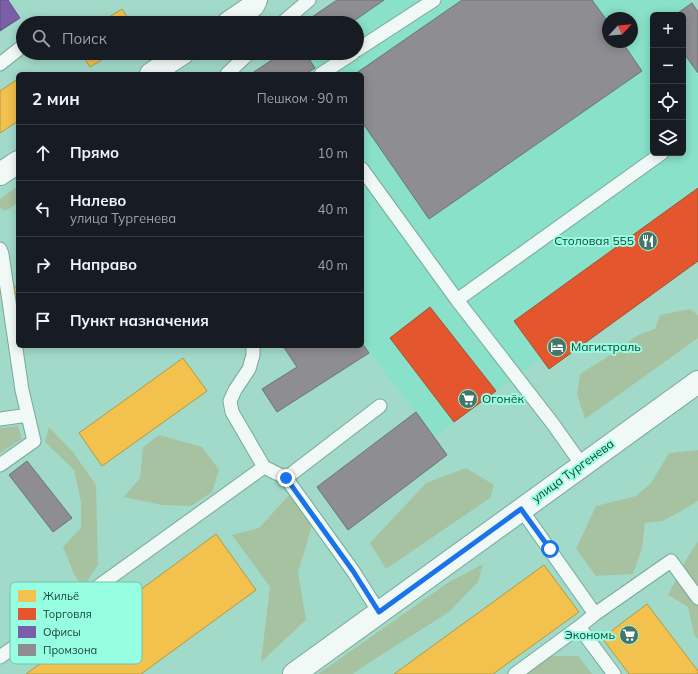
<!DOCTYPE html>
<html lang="ru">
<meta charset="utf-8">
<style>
:root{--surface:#171b24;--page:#20242c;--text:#f1f3f6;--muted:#9ea1a6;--line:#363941}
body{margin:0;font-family:Mulish,sans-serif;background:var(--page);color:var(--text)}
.controls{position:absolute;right:12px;top:12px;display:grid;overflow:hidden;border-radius:6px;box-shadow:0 2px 10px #0003}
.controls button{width:36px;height:36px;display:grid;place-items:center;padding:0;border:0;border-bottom:1px solid var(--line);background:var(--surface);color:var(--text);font:20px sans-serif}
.compass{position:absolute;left:602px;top:12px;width:36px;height:36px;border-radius:50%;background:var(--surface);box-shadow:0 2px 10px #0003;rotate:64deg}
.stop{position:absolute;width:12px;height:12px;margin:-9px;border:3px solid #1a73e8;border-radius:50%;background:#fff}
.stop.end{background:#1a73e8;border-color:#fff;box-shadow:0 1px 4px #0008}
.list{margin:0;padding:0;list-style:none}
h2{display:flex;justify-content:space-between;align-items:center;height:52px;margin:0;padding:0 16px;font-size:17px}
h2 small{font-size:13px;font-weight:400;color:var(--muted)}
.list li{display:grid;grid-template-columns:26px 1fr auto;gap:12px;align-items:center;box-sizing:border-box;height:56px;padding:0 16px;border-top:1px solid var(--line)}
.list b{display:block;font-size:15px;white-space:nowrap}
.list p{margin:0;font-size:13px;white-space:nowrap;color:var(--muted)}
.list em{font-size:13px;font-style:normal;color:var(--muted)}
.icon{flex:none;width:22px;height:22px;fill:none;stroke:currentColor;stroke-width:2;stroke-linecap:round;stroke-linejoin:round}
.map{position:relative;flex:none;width:698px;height:674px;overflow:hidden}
.search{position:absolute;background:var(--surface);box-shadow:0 2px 10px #0003;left:16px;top:16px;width:348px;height:44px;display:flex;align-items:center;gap:10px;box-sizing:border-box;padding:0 14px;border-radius:22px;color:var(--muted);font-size:15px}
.panel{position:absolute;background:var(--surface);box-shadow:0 2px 10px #0003;left:16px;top:72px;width:348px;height:276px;border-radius:6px}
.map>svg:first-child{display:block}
.built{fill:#88e1c8;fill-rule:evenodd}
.green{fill:#a6c2a0}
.homes{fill:#f2c14e;stroke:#af9a46}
.shops{fill:#e4572e;stroke:#a55030}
.offices{fill:#7b5ea7;stroke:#5c5484}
.industry{fill:#8d8d92;stroke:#687576}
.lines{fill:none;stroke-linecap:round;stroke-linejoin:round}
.lane-casing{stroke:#79a79b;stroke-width:15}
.street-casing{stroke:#79a79b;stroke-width:24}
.secondary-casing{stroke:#79a79b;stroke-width:24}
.lane{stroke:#f1f9f7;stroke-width:13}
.street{stroke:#f1f9f7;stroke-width:22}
.secondary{stroke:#f1f9f7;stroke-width:22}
.route{stroke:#1a73e8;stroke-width:5}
.labels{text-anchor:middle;stroke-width:4;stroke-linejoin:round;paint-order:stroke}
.poi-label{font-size:12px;fill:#123e33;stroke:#98fee1;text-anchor:end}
.street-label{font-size:12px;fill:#123e33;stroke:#98fee1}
.key{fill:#98fee1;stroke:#70c4ad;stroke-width:1}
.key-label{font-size:11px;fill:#123e33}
</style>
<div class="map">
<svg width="698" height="674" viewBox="0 0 698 674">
<rect width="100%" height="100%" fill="#a2daca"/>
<path class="built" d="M384,0h306l8,12v249l-149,108 -8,-11 -106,79 -73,-94v-269h-56l9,-6 -9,-14 1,-1h50v-30h-6zM653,15h30v138h-30zM608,18h24v24h-24z"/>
<path class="green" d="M18,186v17l-11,7h-5l-2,-3v-8z
M690,309l8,6v23l-113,81 -8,-25 3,-20 35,-22 23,-17 17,-6 5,-14z
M18,426l4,13 -22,14v-25z
M49,427l24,25 23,33 2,80 -15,23 -9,-14 -11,-27 18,-19v-26l-7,-32 -29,-28z
M159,435l43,12 17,23 -7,22 -21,14 -29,-1 -38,-8 16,-19 3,-31z
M698,450v51l-17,10 -18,10 -18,2 -3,25 -9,26 -37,2 -20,-27 20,-43 40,-10 15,-13 18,-30z
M466,468l28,17 -4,13 -104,71 -16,-26 56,-60z
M291,493l21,33 -14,46 8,48 -45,42 9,-75 -38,-52 27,-7z
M698,541v98l-4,-5 -6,-27 -20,-12 19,-37z
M483,564l-5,18 -29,30 -82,52 -14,10h-35l131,-92z
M551,656h27l14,18h-65z"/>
<path class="homes" d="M122,9l9,14h-32z
M81,53h32l-23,14z
M18,79v42l-18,12v-42z
M18,285v13l-5,-10z
M183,358l24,33 -105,75 -23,-33z
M216,534l40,56 -115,84h-115z
M544,565l35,47 -86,62h-99z
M647,604l51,67v3h-69l-27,-36z"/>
<path class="shops" d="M698,188v73l-149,108 -35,-48z
M430,307l66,84 -42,31 -64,-84z"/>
<path class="offices" d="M0,0h8l12,18 -20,13z"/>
<path class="industry" d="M337,0h47l-33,23h-48z
M462,0h130l16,22v20h14l20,29 -213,148 -67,-97v-48h-7z
M692,3l6,9v61l-15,-21v-37h-8z
M282,53h25l-1,1 9,14 -9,6h-55z
M362,343l7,10 -92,59 -15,-23 35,-22 -14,-21h79z
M416,412l31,43 -99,75 -31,-43z
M27,461l45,57 -19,14 -44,-57z"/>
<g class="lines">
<g class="lane-casing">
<path id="lane" d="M282,23l27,-23
M357,50l77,-50
M0,64l19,-15
M227,74l22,-21
M321,74l32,-21
M362,169l95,131
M0,249l2,5 20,136 12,51 -34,24
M253,346v9l-4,14 -14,21 -5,11 2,11 32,55 22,11 67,93 26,41
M0,419l28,-4
M582,465l-29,-41 -96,-124 205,-147
M286,478l94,-72
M595,614l76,-53 27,37
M579,627l35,47
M0,657l264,-190
M515,674l64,-47 16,-13 -74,-105"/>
</g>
<g class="street-casing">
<path id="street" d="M228,23l25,-17 3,-6
M151,74l32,-21
M0,174l18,-12"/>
</g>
<g class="secondary-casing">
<path id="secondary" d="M294,674l404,-292"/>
</g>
<use href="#lane" class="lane"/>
<use href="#street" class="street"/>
<use href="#secondary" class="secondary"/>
</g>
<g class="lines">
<path class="route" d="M286,478l67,93 26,41 142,-103 29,40"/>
</g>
<defs>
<g id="restaurant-disc" transform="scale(1)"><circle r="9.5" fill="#447568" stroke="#98fee1"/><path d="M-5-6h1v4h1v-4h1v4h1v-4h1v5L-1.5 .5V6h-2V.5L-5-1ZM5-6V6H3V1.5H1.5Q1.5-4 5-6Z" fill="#fff"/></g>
<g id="hotel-disc" transform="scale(1)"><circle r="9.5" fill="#447568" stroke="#98fee1"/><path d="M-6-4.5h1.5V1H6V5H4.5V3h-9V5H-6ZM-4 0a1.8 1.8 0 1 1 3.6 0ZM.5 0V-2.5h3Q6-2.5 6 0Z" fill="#fff"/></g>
<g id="supermarket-disc" transform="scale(1)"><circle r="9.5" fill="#447568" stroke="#98fee1"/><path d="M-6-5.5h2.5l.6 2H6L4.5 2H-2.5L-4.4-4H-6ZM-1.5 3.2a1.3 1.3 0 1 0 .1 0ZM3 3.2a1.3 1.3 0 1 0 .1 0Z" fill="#fff"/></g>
</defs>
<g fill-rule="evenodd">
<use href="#restaurant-disc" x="648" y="241"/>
<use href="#hotel-disc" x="557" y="347"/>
<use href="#supermarket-disc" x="468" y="399"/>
<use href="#supermarket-disc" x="629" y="635"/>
</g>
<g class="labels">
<g class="poi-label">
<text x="634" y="245">Столовая 555</text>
<text x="571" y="351" text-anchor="start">Магистраль</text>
<text x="482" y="403" text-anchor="start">Огонёк</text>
<text x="615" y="639">Экономь</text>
</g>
<g class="street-label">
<text transform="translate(573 471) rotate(-36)" y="4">улица Тургенева</text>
</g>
</g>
<rect x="10" y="582" width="132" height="82" rx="6" class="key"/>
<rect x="18" y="590" width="18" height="12" fill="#f2c14e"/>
<rect x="18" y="608" width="18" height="12" fill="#e4572e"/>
<rect x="18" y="626" width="18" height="12" fill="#7b5ea7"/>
<rect x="18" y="644" width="18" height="12" fill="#8d8d92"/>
<g class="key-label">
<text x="43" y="600">Жильё</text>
<text x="43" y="618">Торговля</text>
<text x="43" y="636">Офисы</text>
<text x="43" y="654">Промзона</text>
</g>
</svg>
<div class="controls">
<button>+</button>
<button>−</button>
<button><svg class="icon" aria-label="locate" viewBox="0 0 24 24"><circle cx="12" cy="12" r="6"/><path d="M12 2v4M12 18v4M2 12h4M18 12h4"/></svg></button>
<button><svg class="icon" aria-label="layers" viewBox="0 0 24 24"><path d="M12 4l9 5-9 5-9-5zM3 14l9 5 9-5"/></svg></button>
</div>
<svg class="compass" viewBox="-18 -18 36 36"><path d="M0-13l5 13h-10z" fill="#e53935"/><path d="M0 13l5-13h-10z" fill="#9ea1a6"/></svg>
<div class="stop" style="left:550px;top:549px"></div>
<div class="stop end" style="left:286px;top:478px"></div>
<div class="search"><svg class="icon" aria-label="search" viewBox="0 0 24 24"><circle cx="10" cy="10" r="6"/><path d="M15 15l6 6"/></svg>Поиск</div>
<section class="panel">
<h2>2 мин<small>Пешком · 90 m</small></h2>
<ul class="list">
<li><svg class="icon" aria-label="ahead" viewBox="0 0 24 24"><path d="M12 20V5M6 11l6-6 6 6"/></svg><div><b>Прямо</b></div><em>10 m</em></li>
<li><svg class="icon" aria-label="left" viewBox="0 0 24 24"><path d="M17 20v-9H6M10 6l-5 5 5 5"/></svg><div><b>Налево</b><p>улица Тургенева</p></div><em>40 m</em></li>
<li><svg class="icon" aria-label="right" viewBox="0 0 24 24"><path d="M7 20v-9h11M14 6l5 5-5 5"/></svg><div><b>Направо</b></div><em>40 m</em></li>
<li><svg class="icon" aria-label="arrive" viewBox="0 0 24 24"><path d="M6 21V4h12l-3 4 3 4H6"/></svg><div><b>Пункт назначения</b></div></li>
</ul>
</section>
</div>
